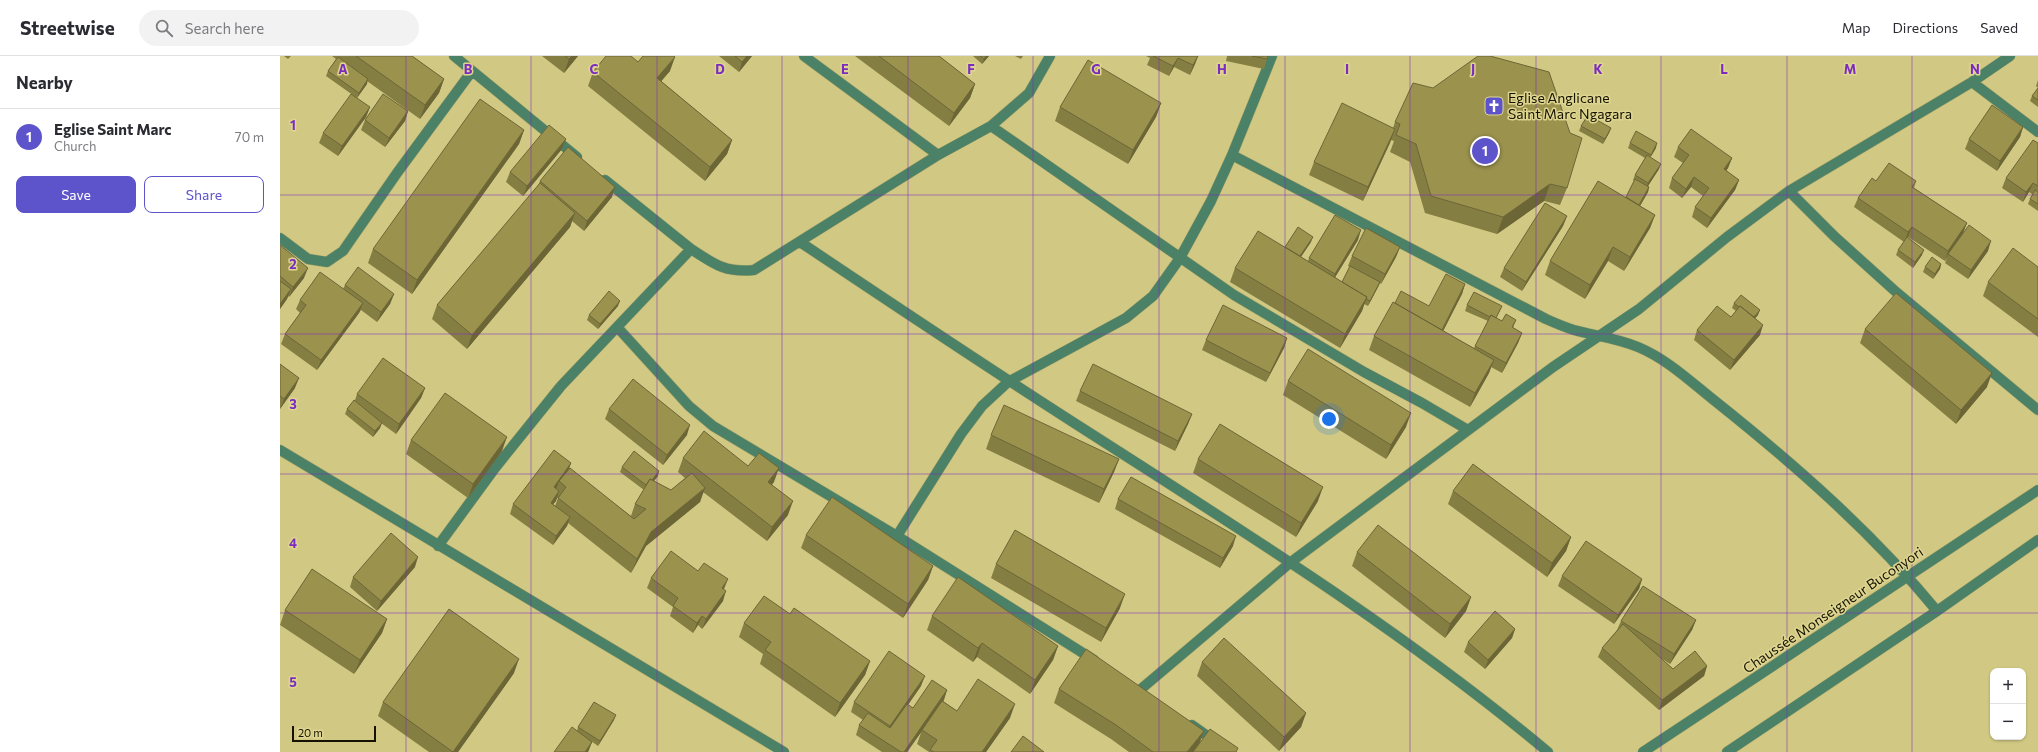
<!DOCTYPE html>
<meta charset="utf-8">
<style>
:root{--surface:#fff;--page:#f2f2f3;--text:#2b2b33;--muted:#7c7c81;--line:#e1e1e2;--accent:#5d53cb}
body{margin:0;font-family:Commissioner,sans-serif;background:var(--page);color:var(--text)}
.controls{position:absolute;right:12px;bottom:12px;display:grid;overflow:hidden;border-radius:8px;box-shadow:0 1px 3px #0004}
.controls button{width:36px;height:36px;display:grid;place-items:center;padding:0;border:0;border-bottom:1px solid var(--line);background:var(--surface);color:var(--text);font:20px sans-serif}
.scale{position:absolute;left:12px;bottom:10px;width:84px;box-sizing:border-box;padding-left:4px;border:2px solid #161200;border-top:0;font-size:11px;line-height:14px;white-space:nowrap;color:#161200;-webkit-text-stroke:3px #ded690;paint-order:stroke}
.you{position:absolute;left:1049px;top:363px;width:14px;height:14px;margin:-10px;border:3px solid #fff;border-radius:50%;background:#1a73e8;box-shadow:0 0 0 6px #1a73e833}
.badge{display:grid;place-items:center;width:26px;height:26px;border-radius:50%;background:var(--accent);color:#fff;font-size:13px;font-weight:700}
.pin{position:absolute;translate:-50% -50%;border:2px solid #fff;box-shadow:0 1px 4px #0006}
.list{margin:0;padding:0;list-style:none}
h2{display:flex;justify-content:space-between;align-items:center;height:52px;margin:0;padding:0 16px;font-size:17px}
h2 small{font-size:13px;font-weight:400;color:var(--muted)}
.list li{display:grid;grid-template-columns:26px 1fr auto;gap:12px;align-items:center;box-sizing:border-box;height:56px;padding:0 16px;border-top:1px solid var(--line)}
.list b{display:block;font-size:15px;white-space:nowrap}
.list p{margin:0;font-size:13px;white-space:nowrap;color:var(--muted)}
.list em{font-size:13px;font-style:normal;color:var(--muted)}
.actions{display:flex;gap:8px;padding:12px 16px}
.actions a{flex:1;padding:9px 0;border:1px solid var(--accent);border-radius:8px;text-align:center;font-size:14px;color:var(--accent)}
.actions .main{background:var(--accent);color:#fff}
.icon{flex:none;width:22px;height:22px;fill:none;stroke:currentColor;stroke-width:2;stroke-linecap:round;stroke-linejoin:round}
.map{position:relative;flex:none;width:1758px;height:696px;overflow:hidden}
header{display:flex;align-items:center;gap:24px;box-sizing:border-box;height:56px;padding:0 20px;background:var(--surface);border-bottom:1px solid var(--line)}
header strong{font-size:19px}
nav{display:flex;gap:22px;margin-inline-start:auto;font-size:14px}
.search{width:280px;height:36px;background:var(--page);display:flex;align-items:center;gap:10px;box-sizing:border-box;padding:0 14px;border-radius:22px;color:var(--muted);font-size:15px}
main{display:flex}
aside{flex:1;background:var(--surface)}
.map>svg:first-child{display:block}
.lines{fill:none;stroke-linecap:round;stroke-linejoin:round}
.minor-casing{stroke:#afa86b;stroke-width:11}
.minor{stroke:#4b8167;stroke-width:10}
.wall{fill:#857e43;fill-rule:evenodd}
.shaded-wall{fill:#6c6637}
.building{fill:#9b924e;stroke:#6c6637}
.grid{fill:none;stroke:#7b2cbf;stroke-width:1;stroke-opacity:0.55}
.labels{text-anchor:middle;stroke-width:3;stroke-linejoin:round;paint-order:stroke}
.poi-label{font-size:14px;fill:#161200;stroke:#ded690;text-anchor:start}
.street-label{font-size:14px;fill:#161200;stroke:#ded690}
.grid-label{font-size:13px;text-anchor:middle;font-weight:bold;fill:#7b2cbf;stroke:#ded690;stroke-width:3;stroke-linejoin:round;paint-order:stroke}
</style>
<header>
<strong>Streetwise</strong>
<div class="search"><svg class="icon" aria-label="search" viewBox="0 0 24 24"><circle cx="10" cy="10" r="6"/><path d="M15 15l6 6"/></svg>Search here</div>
<nav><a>Map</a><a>Directions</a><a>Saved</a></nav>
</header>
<main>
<aside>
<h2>Nearby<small></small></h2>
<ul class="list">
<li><span class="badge">1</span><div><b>Eglise Saint Marc</b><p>Church</p></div><em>70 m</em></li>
</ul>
<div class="actions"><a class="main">Save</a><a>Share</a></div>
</aside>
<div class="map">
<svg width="1758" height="696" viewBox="0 0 1758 696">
<rect width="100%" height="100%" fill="#d1c983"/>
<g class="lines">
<g class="minor-casing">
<path id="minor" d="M174,0l123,101
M524,0l134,99
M1692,26l66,50
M711,70l243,169 130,77 58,31 46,27
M952,99l314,164c9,4 18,8 28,11 22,6 43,8 64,17 29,12 53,35 77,54 79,63 157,131 222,210
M1509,135l45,45 61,55 143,119
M0,182l28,21 19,3 16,-11 54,-78 75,-102
M520,186c97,65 194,130 293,193 156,100 313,198 455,317
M411,193c23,15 34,24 63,21l184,-115 53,-29 38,-33 21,-37
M338,272l71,78 24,20 184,110 197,124
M0,394l504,302
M617,480l64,-102 21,-28 26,-24 118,-64 27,-22 27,-38 31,-57 21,-46 40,-99
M158,490l57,-78 66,-82 130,-137 -86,-69
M861,633l150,-127 262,-195 86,-58 88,-72 62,-46 183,-109 38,-26
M912,669l38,27
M1363,696l395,-262
M1447,696l210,-141 101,-71"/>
</g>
<use href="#minor" class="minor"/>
</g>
<path class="wall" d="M4,0h7l-3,3z
M52,0h80l32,23 -5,14 -19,26 -53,-38v3l-10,14 -31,-22 2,-5 8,-12z
M262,0h36l-14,17z
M439,0h33l-13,16z
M575,0h84l36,28 -5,14 -21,28z
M693,0h16l-7,8z
M735,0h8l-2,3z
M866,0h52l-3,8 -5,11 -16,-8 -5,9 -22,-11 3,-7z
M947,0h41l-4,13 -38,-8z
M358,6l32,9 -9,10 71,59 -5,14 -22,27 -117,-95 5,-14z
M1758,24v8l-2,-2z
M1758,32v19l-8,-6 2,-5z
M881,47l-5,14 -28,47 -73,-43 5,-14z
M90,51l-4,10 -28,39 -19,-13 4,-10z
M128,55l-3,10 -20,26 -24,-17 4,-10z
M1115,66l172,66 -7,17 -16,-4 -47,33 -72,-21 -15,-51 -20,-10 4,-11 -3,-1 -28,61 -54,-26 5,-13 79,-34z
M1301,70l30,2 -2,5 -6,11 -24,-13z
M1743,71l-3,10 -23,34 -32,-22 4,-10z
M244,74l-5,14 -107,150 -44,-31 5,-14z
M1350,87l26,5 -6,9 9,12 -11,17 1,1 -1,5 -8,14 15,9 -5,13 -26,43 -16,-10 -23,38 -40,-24 5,-14 76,-64 8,-16 -1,-1 2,-5 10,-17 -17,-10z
M1758,87v68l-10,-7 2,-5 3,-4 -4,-3 -6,10 -21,-14 4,-10z
M1398,91l54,11 -4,10 -2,3 13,9 -4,10 -28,38 -15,-11 3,-10 8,-11 -12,-9 -9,11 -13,-10 3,-10 11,-15 -9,-6z
M282,93l-39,47 -17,-14 4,-10z
M260,125l72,16 -28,34 -12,-10 -2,6 -103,122 -35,-30 5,-14 101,-119z
M1596,125h40l-2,7 53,35 -4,10 25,18 -20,28 -23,-16 2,-6 -2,4 -37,-24v1l14,17 -9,13 -17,-13 2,-5 6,-8 -50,-35 4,-9z
M1287,160l-4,10 -41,65 -22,-14 4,-9z
M1078,184l-23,37 7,5 8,-15 -2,-1 4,-10 48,-9 -4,10 -15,27 -1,-1 -2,4 -10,19 -4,-2 -2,7 -22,37 -110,-66 5,-14 50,-21 26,-5 -10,15 7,4 1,-3z
M0,189l24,33 -15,19 -1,-1 -1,3 -7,10z
M1661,208l-1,5 -7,10 -10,-7 2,-5z
M1758,211v70l-55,-41 5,-14z
M1185,228l-3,10 -19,37 31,17 14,-27 -23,-10 2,-6 35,1 -6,12 6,3 14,-1 -3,8 9,5 -4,10 -16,30 -11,-6 -2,6 -19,34 -101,-57 5,-14 21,-33 34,3z
M65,229l49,9 -4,10 -13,18 -16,-12 -2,3 -42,57 -36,-26 4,-10 15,-21 -4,-4 4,-9 43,-11z
M1454,247l24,12 -3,3 5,17 -30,35 -36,-30 3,-10 34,-13 5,-6 -4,-3z
M338,250l-20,23 -11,-9 2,-5z
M1585,273l122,58 -31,37 -96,-81z
M1007,282l-3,10 -18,34 -64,-32 4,-10z
M0,308l15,24 -15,21z
M1008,325l118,46 -20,32 -103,-64z
M145,332l-4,10 -25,36 -15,-11 -1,5 -7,9 -28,-23 2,-5 8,-9 2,-6z
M800,335l112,23 -4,10 -13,27 -99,-50z
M329,353l78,26 -24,30 -58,-46z
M711,379l128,24 -5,13 -15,31 -113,-54z
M131,384l91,11 -34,47 -62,-44z
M403,402l65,8 26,16 -2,2 16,31 -21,26 -64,-49 -3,10 -54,44 -15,27 -63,-50 -1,3 -14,19 -43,-31 3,-10 58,-41 -2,6 62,47 4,-12 9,-14 -24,-18 2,-5 36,9 -4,5 17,9 14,-12 -7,-6zM277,442h1l-3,8 -2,-2 3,-3z
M918,403l120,42 -22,36 -103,-64z
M1173,435l118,46 -5,14 -19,26 -99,-73z
M838,443l115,47 -13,22 -105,-59z
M526,479l127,31 -5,14 -25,38 -102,-70z
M1077,496l114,45 -5,14 -21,27 -93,-72z
M716,508l124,44 -19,34 -110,-64z
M135,511l-38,44 -27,-24 3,-10z
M1282,520l80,3 -3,10 -25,35 -56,-38z
M371,522l73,12 -1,11 -21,28 -4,-4 -5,8 -23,-17 3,-9 -26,-19z
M5,554l102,9 -5,14 -28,41 -74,-49z
M510,558l80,47 -5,14 -30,42 -75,-53 3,-10 -24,-17 5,-14z
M652,560l126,30 -5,14 -23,34 -53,-37 -4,5 -46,-32z
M1416,564l-4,10 -22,34 -9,-6 12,11 34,-3 -3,10 -45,34 -61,-53 4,-9 15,-18 4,-9z
M1235,573l-3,9 -27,31 -21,-17 4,-10z
M922,606l104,51 -5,14 -22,24 -82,-75z
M234,617l-56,79h-29l-51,-36 5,-14z
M641,630l-13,19 5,3 34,-18 -4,11 14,10 53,7 -24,34h-57l-12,-8 5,-14 8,-10 -23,32h-25l-26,-17 3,-10 4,-5 -12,-8 3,-10z
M779,633l134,63h-64l-18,-13 -57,-36z
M334,664l-16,26 -7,-5 1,1 -4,10h-34l23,-21 1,-4z"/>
<path class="shaded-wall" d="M292,0h6l-14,17 5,-14z
M467,0h5l-13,16 3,-10z
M706,0h3l-7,8 2,-5z
M918,0l-3,8 -5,11 3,-10z
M395,1l-5,14 -18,21 5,-14z
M898,2l-4,9 -5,9 4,-10z
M88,23l-1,5 -10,14 2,-5z
M164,23l-5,14 -19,26 5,-14z
M695,28l-5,14 -21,28 5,-13z
M881,47l-5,14 -28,47 5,-14z
M90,51l-4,10 -28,39 4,-10z
M128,55l-3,10 -20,26 4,-9z
M1743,71l-3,10 -23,34 3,-10z
M1331,72l-2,5 -6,11 2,-5z
M1115,73l-5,14 -27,58 5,-14z
M244,74l-5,14 -107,150 5,-14z
M286,83l-4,10 -39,47 4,-10z
M452,84l-5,14 -22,27 5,-14z
M1377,87l-1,5 -7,12 2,-5z
M1452,102l-4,10 -8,11 4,-10z
M1381,108l-2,5 -13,20 2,-6z
M1414,121l-3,10 -9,11 4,-9z
M1459,124l-4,10 -28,38 4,-10z
M1753,127l-4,9 -6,10 3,-10z
M1270,128l-6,17 -47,33 6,-17z
M335,131l-3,10 -28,34 3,-10z
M1369,131l-1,5 -11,19 2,-5z
M295,157l-5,14 -103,122 5,-14z
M1375,159l-5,13 -26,43 6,-14z
M1287,160l-4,10 -41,65 4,-9z
M1687,167l-4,10 -15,21 -3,7 3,-10z
M1632,171l-4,10 -3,5 3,-10z
M1081,174l-3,10 -27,44 4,-10z
M1033,181l-2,5 -15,22 2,-5z
M1711,185l-3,10 -20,28 3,-9z
M1120,191l-4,10 -15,27 4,-10z
M1333,191l-5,14 -23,38 5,-14z
M1644,194l-2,5 -9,13 2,-6z
M1661,208l-1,5 -7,10 2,-5z
M28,212l-4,10 -15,19 4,-10z
M1100,226l-2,5 -10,19 2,-5z
M1185,228l-3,10 -24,47 4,-10z
M11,233l-4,10 -7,10v-5z
M114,238l-4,10 -13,18 4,-10z
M1087,241l-5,14 -22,37 5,-14z
M340,245l-2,5 -20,23 2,-5z
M83,247l-4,10 -42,57 4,-10z
M1480,254l-2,5 -7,8 2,-5z
M1483,269l-3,10 -30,35 4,-10z
M1242,277l-4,10 -16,30 4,-10z
M1007,282l-3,10 -18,34 4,-9z
M1214,304l-5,13 -19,34 5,-14z
M1712,317l-5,14 -31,37 5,-14z
M19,322l-4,10 -15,21 4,-10z
M145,332l-4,10 -25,36 3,-10z
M1131,357l-5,14 -20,32 5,-14z
M912,358l-4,10 -13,27 3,-10z
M102,367l-2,5 -7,9 2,-6z
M410,369l-3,10 -24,30 4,-10z
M227,381l-5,14 -34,47 5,-14z
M839,403l-5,13 -15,31 5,-14z
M291,407l-4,10 -8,8 -2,6 -7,10 4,-10z
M499,412l-5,14 -11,14 5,-14z
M379,415l-1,5 -12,15 1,-5z
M1043,431l-5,14 -22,36 5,-14z
M425,432l-5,14 -54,44 -15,27 6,-14 14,-27z
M279,435l-3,10 -9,11 4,-9z
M513,445l-5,14 -21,26 5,-14z
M290,461l-3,9 -14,19 3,-9z
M956,480l-3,10 -13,22 3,-10z
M1291,481l-5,14 -19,26 5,-14z
M138,501l-3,10 -38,44 4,-10z
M653,510l-5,14 -25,38 5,-14z
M448,523l-4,10 -6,9 4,-10z
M1362,523l-3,10 -25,35 4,-9z
M446,535l-3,10 -21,28 4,-10z
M845,538l-5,14 -19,34 5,-14z
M1191,541l-5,14 -21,27 5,-14z
M422,560l-4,9 -5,8 4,-10z
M107,563l-5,14 -28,41 6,-14z
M1416,564l-4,10 -22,34 4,-10z
M1235,573l-3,9 -27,31 3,-9z
M702,587l-5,14 -4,5 5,-14z
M778,590l-5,14 -23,34 5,-14z
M239,603l-5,14 -56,79h-5z
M590,605l-5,14 -30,42 5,-14z
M1427,610l-3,10 -45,34 3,-10z
M645,620l-4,10 -35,50 4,-10z
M667,634l-3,10 -37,52h-3z
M735,648l-5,14 -24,34h-4z
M1026,657l-5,14 -22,24 5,-14z
M336,659l-2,5 -16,26 2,-5z
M924,675l-5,14 -6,7h-6z
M312,686l-4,10h-3z"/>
<path class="building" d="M76,0h56l32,23 -19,26z
M285,0h7l-3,3z
M326,0h25l7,6 5,-6h31l1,1 -18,21 75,62 -22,27 -117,-95z
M455,0h12l-5,6z
M599,0h60l36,28 -21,29z
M700,0h6l-2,3z
M873,0h45l-5,9 -15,-7 -5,8z
M972,0h16l-1,3z
M1198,0h12l59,16 21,61 12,5 -15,50 -17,-4 -47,33 -72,-21 -15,-52 -20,-9 4,-11 -5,-2 18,-39 20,5z
M58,1l30,22 -9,14 -31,-22z
M808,4l73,43 -28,47 -73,-43z
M1758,32v12l-6,-4z
M71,38l19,13 -28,39 -19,-13z
M103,38l25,17 -19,27 -24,-18z
M200,43l44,31 -107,150 -44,-31z
M1062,47l53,26 -27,58 -54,-25z
M1712,49l31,22 -23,34 -31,-22z
M1308,59l23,13 -6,11 -24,-13z
M269,69l17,14 -39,47 -17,-14z
M1411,73l41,29 -8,11 15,11 -28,38 -16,-11 14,-19 -15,-11 -8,12 -14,-11 17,-23 -11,-8z
M1356,75l21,12 -6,12 -21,-12z
M1753,84l5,3v43l-5,-3 -7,9 -20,-14z
M288,91l47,40 -28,34 -47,-40z
M1367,99l14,9 -13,19 -13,-8z
M1609,107l27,18 -4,6 55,36 -19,28 -36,-24 -4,5 -50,-34 14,-20 4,3z
M1355,123l14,8 -10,18 -13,-8z
M1318,125l57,34 -25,42 -17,-10 -23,38 -40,-24z
M260,127l35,30 -103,122 -35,-30z
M1755,134l3,2v12l-8,-5z
M1265,147l22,13 -41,66 -22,-14z
M1055,159l26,15 -26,44 -26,-16z
M1689,169l22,16 -20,29 -23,-16z
M1018,171l15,10 -13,19 -15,-9z
M1086,172l34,19 -15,27 -33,-18z
M978,175l109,66 -22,37 -110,-66z
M1627,181l17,13 -9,12 -17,-12z
M0,189l28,23 -15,19 -13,-11z
M1733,192l25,19v52l-50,-37z
M1652,201l9,7 -6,10 -10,-7z
M1070,210l30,16 -10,19 -4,-2 1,-2 -25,-15z
M78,211l36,27 -13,18 -36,-27z
M40,216l43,31 -42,57 -36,-26 21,-29 -6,-5z
M1166,218l19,10 -23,46 -47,-27 6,-12 28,15z
M0,225l11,8 -11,15z
M329,235l11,10 -20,23 -11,-9z
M1194,236l28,14 -6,12 -5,-3 -1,2 -23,-12z
M1616,237l96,80 -31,37 -96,-81z
M1461,239l19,15 -6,7 -14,-11 -1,1 -5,-4z
M1113,246l101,58 -19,33 -101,-57z
M943,249l64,33 -17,35 -64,-33z
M1437,250l14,11 9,-11 23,19 -29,35 -37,-30z
M1226,258l10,6 -4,7 10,6 -16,30 -31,-17 16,-31 11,6z
M1028,293l103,64 -20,32 -103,-64z
M103,302l42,30 -26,36 -42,-30z
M0,308l19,14 -15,21 -4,-3z
M813,308l99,50 -14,27 -98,-50z
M353,323l57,46 -23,30 -58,-46z
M165,337l62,44 -34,47 -62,-44z
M74,344l28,23 -7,8 -28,-22z
M724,349l115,54 -15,30 -113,-54z
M940,368l103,63 -22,36 -103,-64z
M424,375l44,35 11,-13 20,15 -11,14 25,19 -21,26 -89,-69z
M274,394l17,13 -17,24 5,4 -8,12 19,14 -14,19 -43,-32z
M354,395l25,20 -7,9 -2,-1 -4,6 -24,-18z
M1193,408l98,73 -19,26 -99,-72z
M290,412l64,51 12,-10 -11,-5 15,-25 21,11 21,-17 13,15 -54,44 -14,27 -79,-61 8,-11 -7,-6z
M851,421l105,59 -13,22 -105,-59z
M552,441l101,69 -25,38 -102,-69z
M1098,469l93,72 -21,27 -93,-72z
M735,474l110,64 -19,34 -110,-64z
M111,477l27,24 -37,44 -28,-24z
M1306,485l56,38 -24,36 -56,-39z
M391,495l27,20 6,-8 24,16 -6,9 4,3 -20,28 -4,-3 -5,7 -24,-17 5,-8 -27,-20z
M32,513l75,50 -27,41 -75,-50z
M678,521l100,69 -23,34 -53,-37 -4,5 -46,-32z
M1363,530l53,34 -22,34 -53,-33z
M484,540l26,18 4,-6 76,53 -30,42 -75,-53 6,-8 -27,-19z
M169,553l70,50 -66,93 -70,-50z
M1215,555l20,18 -27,31 -20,-18z
M1343,568l50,45 22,-18 12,15 -45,34 -60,-52z
M944,582l82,75 -22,24 -82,-75z
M806,593l118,82 -17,21h-34l-37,-27 -57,-36z
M609,595l36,25 -35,50 -36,-24z
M698,623l37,25 -33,48h-48l-4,-2 7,-10 -15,-10 20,-29 15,10z
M652,624l15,10 -43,62h-3l-42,-27 9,-12 22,15 17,-24 6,4z
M314,646l22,13 -16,26 -22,-14z
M292,671l20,15 -7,10h-31z
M930,673l28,19 -2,4h-43z
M743,680l21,16h-33z"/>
<path class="grid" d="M126,0v696M251,0v696M377,0v696M502,0v696M628,0v696M753,0v696M879,0v696M1005,0v696M1130,0v696M1256,0v696M1381,0v696M1507,0v696M1632,0v696M0,139h1758M0,278h1758M0,418h1758M0,557h1758"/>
<defs>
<g id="church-square" transform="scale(1)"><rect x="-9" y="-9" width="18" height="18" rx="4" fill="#5d53cb" stroke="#ded690"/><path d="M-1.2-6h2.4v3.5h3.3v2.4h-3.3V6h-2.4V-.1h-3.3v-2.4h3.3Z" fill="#fff"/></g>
</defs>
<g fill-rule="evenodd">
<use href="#church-square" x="1214" y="50"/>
</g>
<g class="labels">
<g class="poi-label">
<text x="1228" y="47">Eglise Anglicane<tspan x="1228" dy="16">Saint Marc Ngagara</tspan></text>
</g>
<g class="street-label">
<text transform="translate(1553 554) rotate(-34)" y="5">Chaussée Monseigneur Buconyori</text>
</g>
</g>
<g class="grid-label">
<text x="63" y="18">A</text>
<text x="188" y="18">B</text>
<text x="314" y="18">C</text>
<text x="440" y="18">D</text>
<text x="565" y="18">E</text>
<text x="691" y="18">F</text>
<text x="816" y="18">G</text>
<text x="942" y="18">H</text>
<text x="1067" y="18">I</text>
<text x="1193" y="18">J</text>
<text x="1318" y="18">K</text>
<text x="1444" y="18">L</text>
<text x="1570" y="18">M</text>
<text x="1695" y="18">N</text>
<text x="13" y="74">1</text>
<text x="13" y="213">2</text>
<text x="13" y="353">3</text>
<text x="13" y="492">4</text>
<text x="13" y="631">5</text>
</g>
</svg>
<div class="controls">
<button>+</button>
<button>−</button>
</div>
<div class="scale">20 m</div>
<div class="you"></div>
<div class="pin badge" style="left:1205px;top:95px">1</div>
</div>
</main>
